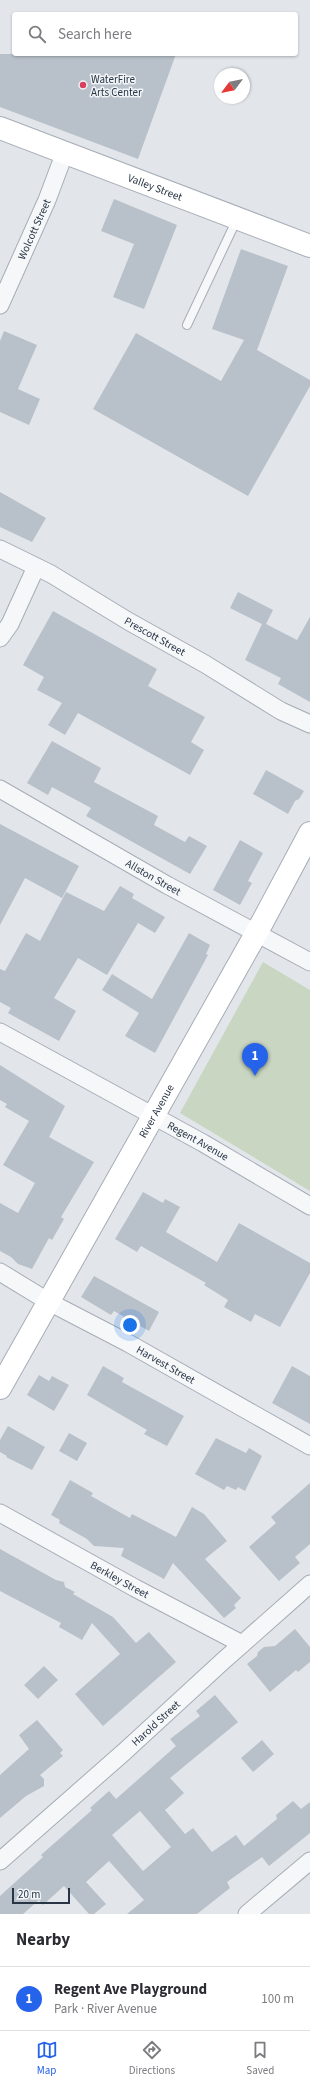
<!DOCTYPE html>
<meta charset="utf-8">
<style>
:root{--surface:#fff;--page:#f2f2f3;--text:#2b2b33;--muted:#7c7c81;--line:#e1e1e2;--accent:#2563eb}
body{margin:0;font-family:"Source Sans 3",sans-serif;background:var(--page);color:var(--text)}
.compass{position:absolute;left:214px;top:68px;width:36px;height:36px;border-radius:50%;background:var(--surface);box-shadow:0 1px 3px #0004;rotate:238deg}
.scale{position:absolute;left:12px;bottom:10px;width:58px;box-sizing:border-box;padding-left:4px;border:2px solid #283544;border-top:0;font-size:11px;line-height:14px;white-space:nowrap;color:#283544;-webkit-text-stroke:3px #f2f5f8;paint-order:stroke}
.you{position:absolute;left:130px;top:1325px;width:14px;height:14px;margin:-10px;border:3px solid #fff;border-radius:50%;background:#1a73e8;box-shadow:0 0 0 6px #1a73e833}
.badge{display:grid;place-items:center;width:26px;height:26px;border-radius:50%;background:var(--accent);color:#fff;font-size:13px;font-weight:700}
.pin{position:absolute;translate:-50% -33px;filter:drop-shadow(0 1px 2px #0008)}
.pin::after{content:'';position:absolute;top:21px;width:14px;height:12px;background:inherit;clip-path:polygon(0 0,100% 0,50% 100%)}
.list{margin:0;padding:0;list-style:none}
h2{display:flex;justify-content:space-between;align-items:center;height:52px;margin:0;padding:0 16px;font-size:17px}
h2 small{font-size:13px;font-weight:400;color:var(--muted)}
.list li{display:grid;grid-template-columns:26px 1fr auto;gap:12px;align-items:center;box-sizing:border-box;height:64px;padding:0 16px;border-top:1px solid var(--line)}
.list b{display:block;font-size:15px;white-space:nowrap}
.list p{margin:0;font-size:13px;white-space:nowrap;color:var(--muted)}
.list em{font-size:13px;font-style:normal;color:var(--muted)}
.icon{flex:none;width:22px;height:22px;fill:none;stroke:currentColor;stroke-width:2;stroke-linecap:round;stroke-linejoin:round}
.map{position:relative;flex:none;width:310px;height:1914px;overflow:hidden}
.search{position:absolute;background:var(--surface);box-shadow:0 1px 3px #0004;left:12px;right:12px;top:12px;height:44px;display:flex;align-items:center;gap:10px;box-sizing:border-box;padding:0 14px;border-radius:4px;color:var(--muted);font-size:15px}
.sheet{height:116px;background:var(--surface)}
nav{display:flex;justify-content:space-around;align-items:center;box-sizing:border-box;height:56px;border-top:1px solid var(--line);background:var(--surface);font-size:11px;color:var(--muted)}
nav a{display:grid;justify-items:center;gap:2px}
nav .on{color:var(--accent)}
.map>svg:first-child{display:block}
.green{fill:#c8d6c2}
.building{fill:#b8c0c9;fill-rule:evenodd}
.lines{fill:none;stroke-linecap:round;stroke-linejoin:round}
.lane-casing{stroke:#a6adb6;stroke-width:10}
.street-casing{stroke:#a6adb6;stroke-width:19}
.secondary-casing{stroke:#a6adb6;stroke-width:24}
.lane{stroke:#f5f7f9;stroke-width:8}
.street{stroke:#f5f7f9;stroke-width:17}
.secondary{stroke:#fff;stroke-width:22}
.poi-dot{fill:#d83f60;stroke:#f2f5f8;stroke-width:1.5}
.labels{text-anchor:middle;stroke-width:3;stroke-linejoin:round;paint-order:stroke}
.poi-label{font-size:11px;fill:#283544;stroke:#f2f5f8;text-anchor:start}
.street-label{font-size:11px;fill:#283544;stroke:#f2f5f8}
</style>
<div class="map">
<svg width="310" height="1914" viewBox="0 0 310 1914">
<rect width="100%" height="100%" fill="#e2e6eb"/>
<path class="green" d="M263,962l47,28v201l-130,-78z"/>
<path class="building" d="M0,54h176l-38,105 -138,-52z
M114,199l63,26 -33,84 -31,-12 21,-53 -33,-13z
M241,249l47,17 -31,84 53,30v6l-62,110 -155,-87 43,-76 85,48 23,-41 -32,-11z
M4,331l33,14 -19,44 22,10 -11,26 -29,-13v-71z
M0,492l46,26 -14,24 -32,-15z
M238,592l35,18 -7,14 31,16 13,-23v85l-32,-18 3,-6 -36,-18 17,-36 -32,-16z
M53,611l104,58 -9,17 57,31 -14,25 13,8 -14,25 -112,-62 -13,22 -17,-10 14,-22 -25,-13 7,-13 -21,-12z
M52,741l49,27 -7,14 64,34 -4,9 31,17 4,-6 18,10 -17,28 -104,-58 5,-8 -39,-21 -4,8 -21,-12z
M266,770l38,21 -5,8 -4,2 -7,13 -35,-20z
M0,824l79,42 -17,32 -37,-20 -25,47z
M240,840l23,13 -15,28 4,2 -12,22 -27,-15z
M120,886l14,8 -2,4 33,19 -10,16 -17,-10 -31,52 -29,-17 -24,40 22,13 -17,30 -51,-28 3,-5 -11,-6v-33l5,2 21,-38 14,8 26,-49 38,19z
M189,933l21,12 -4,9 2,1 -53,98 -30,-17 14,-23 -37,-23 10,-16 40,25z
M0,1065l65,41 -16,31 45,25 -33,55 3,2 -12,21 -3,-2 -17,31 -14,-5 -7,-7 -11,-6v-48l18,10 17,-30 -32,-18 26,-44 -24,-14 2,-3 -7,-4z
M143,1192l20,11 2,-4 15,8 -14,25 51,30 22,-39 71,40v10l-30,54 -25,-13 -4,8 -27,-15 4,-7 -24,-15 2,-2 -65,-37 -4,6 -22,-13z
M94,1276l65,36 -10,19 -35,-20 -3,4 -30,-18z
M103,1366l21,12 -2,4 62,34 -17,30 -23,-12 3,-4 -60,-35z
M292,1366l18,10v48l-38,-21z
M39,1375l10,6 3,-5 17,9 -15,26 -27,-16z
M8,1426l37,21 -13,23 -26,-13 1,-1 -7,-4v-12z
M69,1433l18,10 -10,18 -18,-10z
M216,1438l30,15 3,-5 13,8 -17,35 -7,-4 -2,3 -9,-4 -3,4 -29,-16z
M70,1480l23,13 -2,3 39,22 2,-4 44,23 16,-30 12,7 23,27 -22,18 36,39 -7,7 2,3 -12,10 -51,-55 -9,16 -43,-23 3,-8 -30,-2 -7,-7 -28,-16 1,-3 -9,-5z
M310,1483v61l-15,13 5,6 -21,18 -30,-34 27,-24 -5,-6z
M0,1549l56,31 8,2 1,5 10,5 -2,2 40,23 23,26 13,-11 27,30 -73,64 -28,-32 45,-40 -28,-31 -10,17 -23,-13 2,-4 -61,-32z
M295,1629l15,18v15l-12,10 -2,-2 -26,22 -23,-28 10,-8 1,-4 6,-5 11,-1z
M44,1666l14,14 -20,19 -14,-14z
M215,1695l23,27 -68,56 14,15 -19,17 20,24 8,-6 19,24 24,-17 8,11 33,-27 -1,-4 17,-14 8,8 9,-7v31l-41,33 -7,-9 -35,25 3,6 -33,26h-70l17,-14 -35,-39 -23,21 20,22 -12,10h-5l-25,-28 -21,19 -4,-5 -16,14h-23v-18l43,-39 -2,-2 51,-45 -2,-2 19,-17 7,8 60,-53 -6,-7 30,-23 -4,-5zM140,1811l31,36 -28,24 -31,-36z
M37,1720l26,30 -3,3 3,3 -23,19 4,4v7l-18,10 -26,22v-43l29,-26 -10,-14z
M262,1740l12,14 -21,18 -12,-14z"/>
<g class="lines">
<g class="lane-casing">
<path id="lane" d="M187,325l50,-106"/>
</g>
<g class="street-casing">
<g id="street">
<path id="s1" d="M0,305l47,-105 18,-48"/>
<path id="s2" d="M0,549l51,25 77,47 77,43 76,47 29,13"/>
<path d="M0,638l10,-14 26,-57"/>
<path id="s3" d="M0,789l167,96 143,77"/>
<path id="s4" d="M0,1032l203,111 107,63"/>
<path id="s5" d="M0,1272l49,30 79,41 182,103"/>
<path id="s6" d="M0,1513l135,75 107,56"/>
<path id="s7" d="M0,1861l124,-109 99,-91 87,-77"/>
<path d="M247,1914l63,-53"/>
</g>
</g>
<g class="secondary-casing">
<g id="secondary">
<path id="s8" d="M0,128l310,118"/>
<path id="s9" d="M0,1388l257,-456 53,-99"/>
</g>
</g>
<use href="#lane" class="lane"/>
<use href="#street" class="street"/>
<use href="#secondary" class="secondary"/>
</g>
<circle class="poi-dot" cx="83" cy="85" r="4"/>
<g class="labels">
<g class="poi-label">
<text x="91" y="83">WaterFire<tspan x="91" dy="13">Arts Center</tspan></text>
</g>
<g class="street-label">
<text dy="4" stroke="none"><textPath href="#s8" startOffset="166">Valley Street</textPath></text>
<text dy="4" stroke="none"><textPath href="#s1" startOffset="83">Wolcott Street</textPath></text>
<text dy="4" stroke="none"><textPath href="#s2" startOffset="178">Prescott Street</textPath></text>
<text dy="4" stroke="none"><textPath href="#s3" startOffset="177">Allston Street</textPath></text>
<text dy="4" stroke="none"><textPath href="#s9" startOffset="318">River Avenue</textPath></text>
<text dy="4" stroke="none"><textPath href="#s4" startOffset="226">Regent Avenue</textPath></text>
<text dy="4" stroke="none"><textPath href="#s5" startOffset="190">Harvest Street</textPath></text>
<text dy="4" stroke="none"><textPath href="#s6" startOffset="137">Berkley Street</textPath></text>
<text dy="4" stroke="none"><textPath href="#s7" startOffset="208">Harold Street</textPath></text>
</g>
</g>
</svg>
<svg class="compass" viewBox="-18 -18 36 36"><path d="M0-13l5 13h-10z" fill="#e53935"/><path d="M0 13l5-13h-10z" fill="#7c7c81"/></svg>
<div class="scale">20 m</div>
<div class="you"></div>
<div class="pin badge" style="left:255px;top:1076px">1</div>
<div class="search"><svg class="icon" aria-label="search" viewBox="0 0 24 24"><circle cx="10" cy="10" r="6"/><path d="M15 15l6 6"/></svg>Search here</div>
</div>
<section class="sheet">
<h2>Nearby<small></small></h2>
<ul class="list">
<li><span class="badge">1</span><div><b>Regent Ave Playground</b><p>Park · River Avenue</p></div><em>100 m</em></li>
</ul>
</section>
<nav>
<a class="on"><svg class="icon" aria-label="map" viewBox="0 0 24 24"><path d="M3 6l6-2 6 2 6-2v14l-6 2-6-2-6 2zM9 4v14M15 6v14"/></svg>Map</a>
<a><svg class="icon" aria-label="directions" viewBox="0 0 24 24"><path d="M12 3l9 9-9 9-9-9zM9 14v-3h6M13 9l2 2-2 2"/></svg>Directions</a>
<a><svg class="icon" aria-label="saved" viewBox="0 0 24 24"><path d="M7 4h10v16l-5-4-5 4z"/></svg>Saved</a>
</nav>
